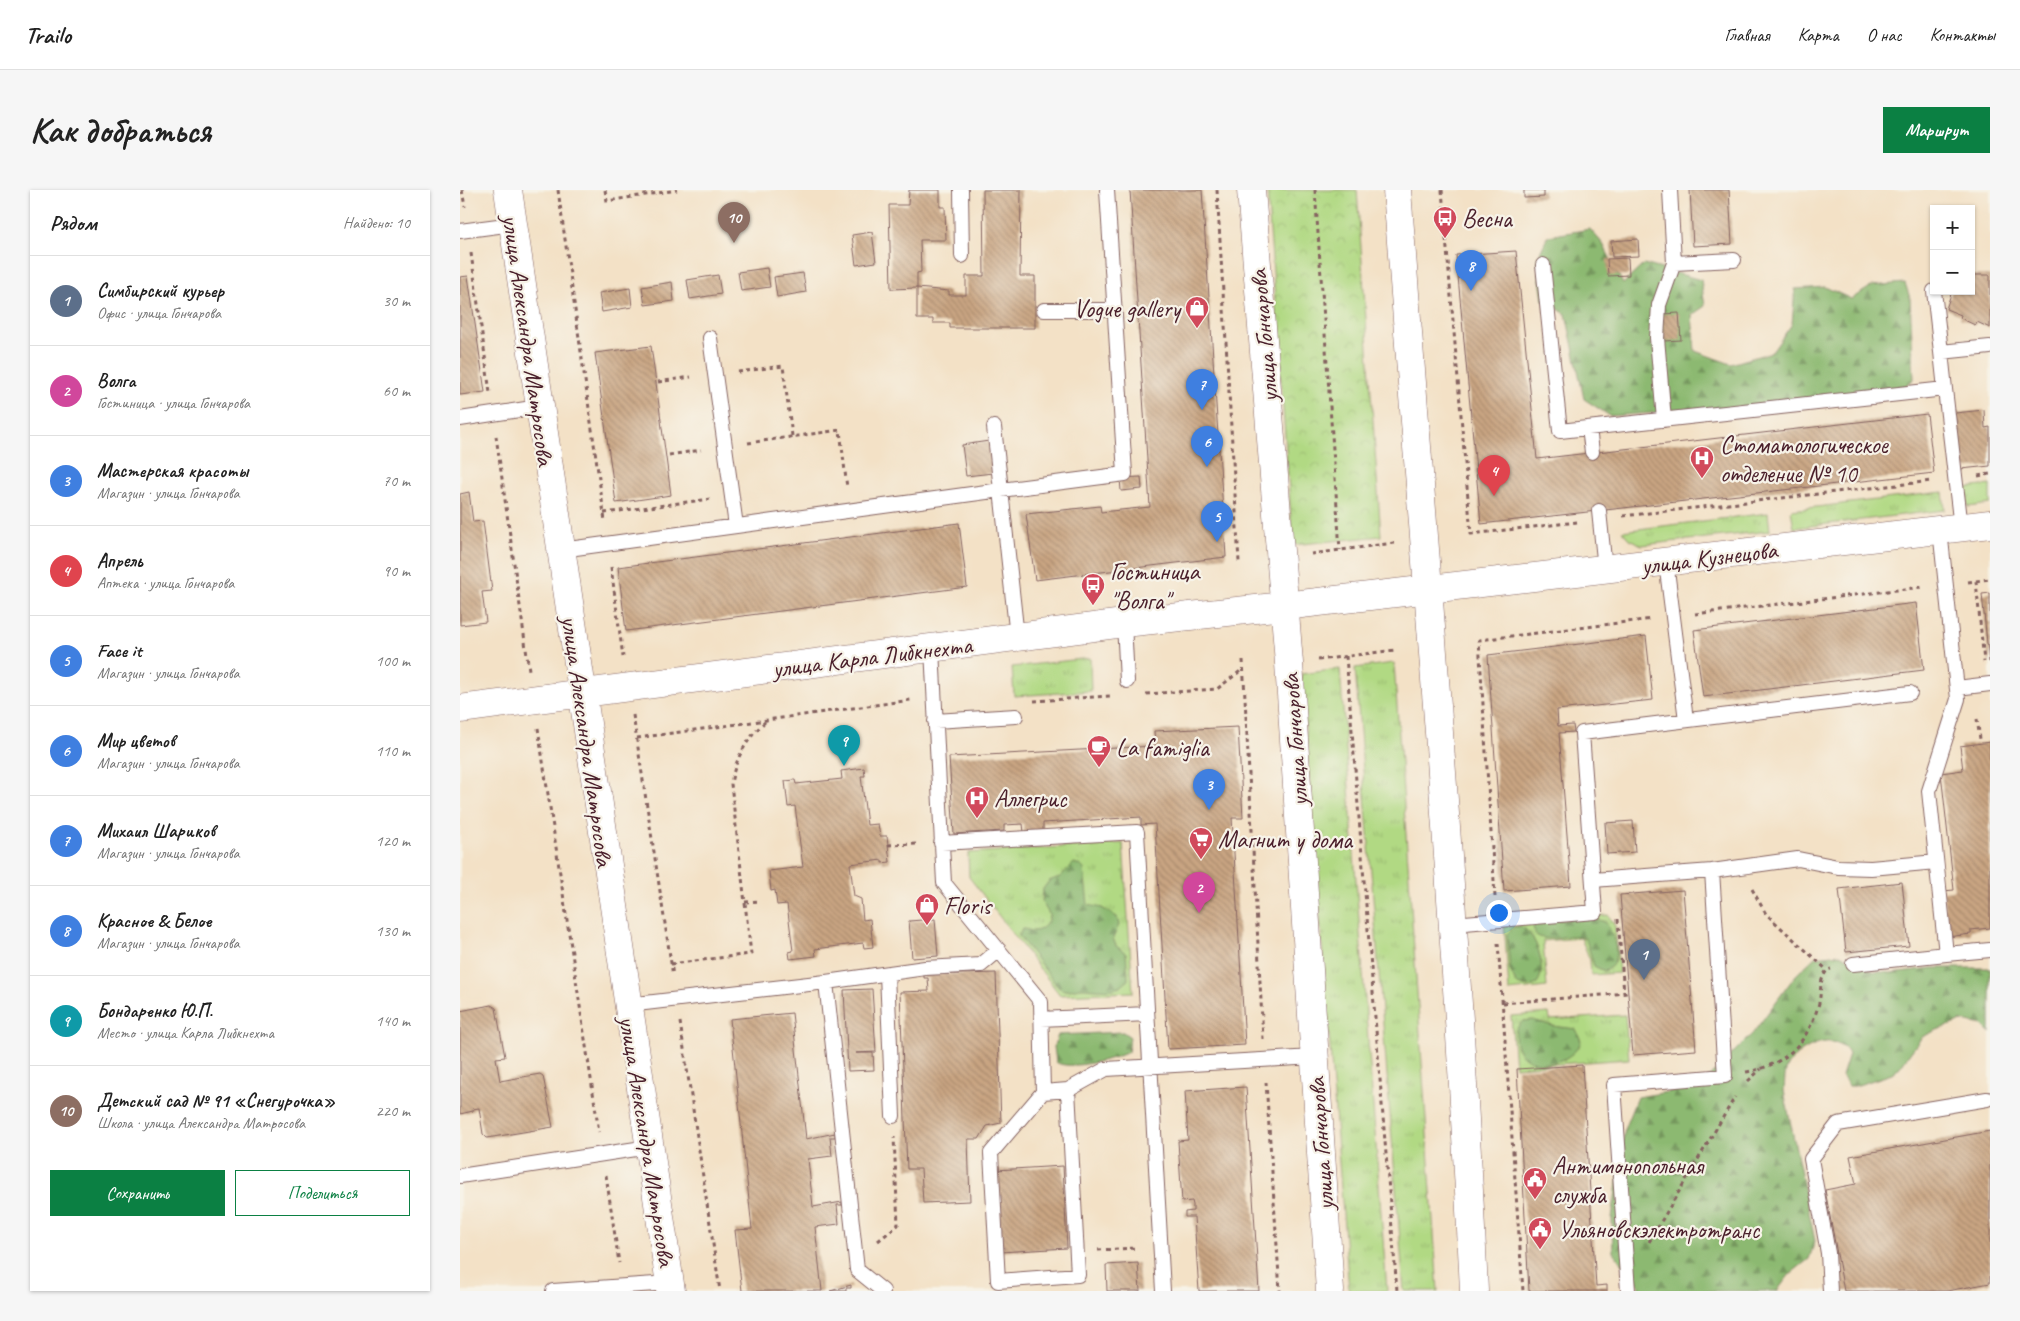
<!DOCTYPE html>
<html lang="ru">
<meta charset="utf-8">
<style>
:root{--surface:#fff;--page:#f6f6f6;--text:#222;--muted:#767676;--line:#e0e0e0;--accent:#0b8043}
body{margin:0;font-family:Caveat,sans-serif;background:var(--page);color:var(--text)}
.controls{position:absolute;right:15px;top:15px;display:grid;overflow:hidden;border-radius:0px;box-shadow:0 1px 4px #0004}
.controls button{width:45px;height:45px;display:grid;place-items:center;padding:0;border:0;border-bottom:1px solid var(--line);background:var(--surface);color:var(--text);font:25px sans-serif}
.you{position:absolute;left:1038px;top:722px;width:18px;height:18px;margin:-12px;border:4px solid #fff;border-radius:50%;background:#1a73e8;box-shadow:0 0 0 8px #1a73e833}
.badge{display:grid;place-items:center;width:32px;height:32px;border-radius:50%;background:var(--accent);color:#fff;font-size:16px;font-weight:700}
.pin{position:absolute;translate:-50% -41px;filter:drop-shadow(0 1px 2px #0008)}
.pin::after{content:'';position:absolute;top:26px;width:18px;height:15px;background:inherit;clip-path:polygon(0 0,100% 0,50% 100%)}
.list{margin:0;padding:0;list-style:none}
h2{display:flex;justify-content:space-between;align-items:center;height:65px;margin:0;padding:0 20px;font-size:21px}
h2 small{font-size:16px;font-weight:400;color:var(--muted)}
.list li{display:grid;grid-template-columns:32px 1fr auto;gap:15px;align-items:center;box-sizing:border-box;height:90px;padding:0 20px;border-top:1px solid var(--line)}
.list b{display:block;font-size:19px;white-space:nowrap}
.list p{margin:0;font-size:16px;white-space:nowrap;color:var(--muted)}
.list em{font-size:16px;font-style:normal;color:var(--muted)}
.actions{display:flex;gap:10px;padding:15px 20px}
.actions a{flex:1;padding:11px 0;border:1px solid var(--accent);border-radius:0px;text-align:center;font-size:18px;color:var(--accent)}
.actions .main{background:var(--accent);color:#fff}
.map{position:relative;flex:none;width:1530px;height:1101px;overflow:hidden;border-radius:0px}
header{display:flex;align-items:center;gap:30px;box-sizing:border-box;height:70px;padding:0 25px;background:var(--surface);border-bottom:1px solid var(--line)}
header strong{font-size:24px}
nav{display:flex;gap:28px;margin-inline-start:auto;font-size:18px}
.intro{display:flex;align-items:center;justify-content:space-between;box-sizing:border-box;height:120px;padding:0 30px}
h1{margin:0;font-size:35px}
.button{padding:12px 22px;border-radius:0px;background:var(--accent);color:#fff;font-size:18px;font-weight:700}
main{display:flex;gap:30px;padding:0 30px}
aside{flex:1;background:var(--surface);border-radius:0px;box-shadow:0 1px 4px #0004}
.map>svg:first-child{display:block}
.grass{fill:url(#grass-tufts);stroke:#7e7c57}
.forest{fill:url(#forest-firs);stroke:#6b6c4e}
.park{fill:url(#park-crowns);stroke:#7e7c57}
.building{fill:url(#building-back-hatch)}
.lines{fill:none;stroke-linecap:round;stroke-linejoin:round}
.service-casing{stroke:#856361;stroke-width:16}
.minor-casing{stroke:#856361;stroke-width:29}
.tertiary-casing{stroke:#856361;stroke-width:29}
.secondary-casing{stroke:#856361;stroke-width:29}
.path{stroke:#856361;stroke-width:3;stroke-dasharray:4 4;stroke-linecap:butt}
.service{stroke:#fff;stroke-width:14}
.minor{stroke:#fff;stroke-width:28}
.tertiary{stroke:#fff;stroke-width:28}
.secondary{stroke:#fff;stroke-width:28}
.labels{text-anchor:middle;stroke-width:4.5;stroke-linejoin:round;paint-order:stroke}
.poi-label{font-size:25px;fill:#4a1f2b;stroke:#f7f3e8;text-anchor:start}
.street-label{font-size:25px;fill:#4a1f2b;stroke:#f7f3e8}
</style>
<header>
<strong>Trailo</strong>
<nav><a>Главная</a><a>Карта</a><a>О нас</a><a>Контакты</a></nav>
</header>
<div class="intro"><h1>Как добраться</h1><a class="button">Маршрут</a></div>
<main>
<aside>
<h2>Рядом<small>Найдено: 10</small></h2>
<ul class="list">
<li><span class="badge" style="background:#5c6f8a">1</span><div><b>Симбирский курьер</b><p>Офис · улица Гончарова</p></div><em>30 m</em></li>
<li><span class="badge" style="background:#d1479c">2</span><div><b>Волга</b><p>Гостиница · улица Гончарова</p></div><em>60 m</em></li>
<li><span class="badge" style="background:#3f7fe0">3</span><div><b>Мастерская красоты</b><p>Магазин · улица Гончарова</p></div><em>70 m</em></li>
<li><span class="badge" style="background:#e0444e">4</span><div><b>Апрель</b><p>Аптека · улица Гончарова</p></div><em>90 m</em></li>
<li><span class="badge" style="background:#3f7fe0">5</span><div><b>Face it</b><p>Магазин · улица Гончарова</p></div><em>100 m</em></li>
<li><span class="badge" style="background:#3f7fe0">6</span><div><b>Мир цветов</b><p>Магазин · улица Гончарова</p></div><em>110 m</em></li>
<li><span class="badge" style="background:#3f7fe0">7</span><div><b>Михаил Шариков</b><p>Магазин · улица Гончарова</p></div><em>120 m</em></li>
<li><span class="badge" style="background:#3f7fe0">8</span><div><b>Красное &amp; Белое</b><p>Магазин · улица Гончарова</p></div><em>130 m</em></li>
<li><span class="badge" style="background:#0f9aa8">9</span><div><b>Бондаренко Ю.П.</b><p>Место · улица Карла Либкнехта</p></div><em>140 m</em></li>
<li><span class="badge" style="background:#8d6e63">10</span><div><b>Детский сад № 91 «Снегурочка»</b><p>Школа · улица Александра Матросова</p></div><em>220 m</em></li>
</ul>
<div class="actions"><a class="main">Сохранить</a><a>Поделиться</a></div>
</aside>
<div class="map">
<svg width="1530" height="1101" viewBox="0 0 1530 1101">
<defs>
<pattern id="grass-tufts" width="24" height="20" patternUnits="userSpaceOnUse" patternTransform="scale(1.25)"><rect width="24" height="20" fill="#b1d983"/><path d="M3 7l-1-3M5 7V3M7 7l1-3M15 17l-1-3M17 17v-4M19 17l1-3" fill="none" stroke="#9aba71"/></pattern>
<pattern id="forest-firs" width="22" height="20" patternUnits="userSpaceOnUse" patternTransform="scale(1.25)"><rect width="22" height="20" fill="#8cb971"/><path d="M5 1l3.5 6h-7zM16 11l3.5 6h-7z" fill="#74965d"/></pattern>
<pattern id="park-crowns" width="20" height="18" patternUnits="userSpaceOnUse" patternTransform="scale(1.25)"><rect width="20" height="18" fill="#b1d983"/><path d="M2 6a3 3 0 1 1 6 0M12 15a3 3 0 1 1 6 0" fill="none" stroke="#9aba71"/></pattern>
<pattern id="building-back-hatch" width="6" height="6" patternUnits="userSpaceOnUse" patternTransform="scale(1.25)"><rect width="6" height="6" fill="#c9a582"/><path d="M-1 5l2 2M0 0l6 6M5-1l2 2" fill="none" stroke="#a5866b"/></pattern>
</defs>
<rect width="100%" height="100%" fill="#f7f3e8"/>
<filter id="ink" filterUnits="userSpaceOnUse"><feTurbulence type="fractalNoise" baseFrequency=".02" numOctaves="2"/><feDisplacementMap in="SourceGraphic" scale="10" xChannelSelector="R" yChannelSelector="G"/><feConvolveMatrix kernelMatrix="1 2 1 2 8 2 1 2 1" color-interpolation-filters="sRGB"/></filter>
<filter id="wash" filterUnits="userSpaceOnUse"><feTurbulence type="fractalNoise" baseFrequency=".0096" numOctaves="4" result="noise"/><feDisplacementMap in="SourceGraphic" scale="20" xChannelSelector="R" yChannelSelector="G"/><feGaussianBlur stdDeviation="1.12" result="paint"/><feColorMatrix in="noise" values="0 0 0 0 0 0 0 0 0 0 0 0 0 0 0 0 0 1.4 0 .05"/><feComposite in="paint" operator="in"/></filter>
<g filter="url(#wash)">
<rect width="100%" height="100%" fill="#f3e1c6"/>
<path class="grass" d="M1530,295v19l-22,3 -2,-19z
M1483,302l2,18 -151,18 -3,-18z
M1308,323l2,18 -128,14 -13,-6 -7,-8z
M630,468l1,33 -77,5 -2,-29z
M934,473l44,628h-34l-49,-623z
M880,479l47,622h-38l-48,-617z
M663,653l10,149 -73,3 -91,-118 -1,-24z
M1148,725l7,11 4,47 -28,2 -1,-15 -9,-22 -38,3 4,46 -38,4 -5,-68z
M1089,823l1,7 75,-5 4,44 -114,8 -4,-51z"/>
<path class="forest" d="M1130,39l13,15 20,40 21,-20 57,16 4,26 -13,9 3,36 36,13 41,-12 20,-28 3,-35 30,-2 26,12 21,-13 33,-3 5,15 4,81 -13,10 -223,26 -26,-2 -42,3 -26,-17 -18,-85 -23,-14 -6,-41 11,-23z
M614,673l6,2 4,4 4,36 14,3 15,9 2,8 -6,13 3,8 10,7 2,26c-8,16 -33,9 -45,9 -10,0 -15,5 -24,0l-40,-52 3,-7c5,0 7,2 12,2 9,0 16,-10 15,-17l-7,-12 1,-13 6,-8 11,-4z
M1133,728l12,4c10,12 19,42 -1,49l-10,-5 -8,-27c-15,-9 -35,6 -50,-4l-3,-8 4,-5z
M1060,736c24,10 34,77 -4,57l-6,-13 -3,-36 7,-7z
M1380,764l33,17 17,2 43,-5h57v65l-8,-8 -20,-4 -25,9 -15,7 -23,31 -7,6 -37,12h-6l-7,-10 7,-22c-12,-24 -49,-8 -60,10 -5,8 -4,17 -5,27l31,150 -6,18 -19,15 -13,17h-137l-5,-17 -14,-11 -8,-11 -1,-34 13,-91 12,-30 62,-10 54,-54 42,-57 20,-19z
M1073,830l20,6 23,3 5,12c-10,30 -73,33 -65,-12l7,-8z
M663,842l7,5 -2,15c-12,7 -61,19 -72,10l-2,-15 4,-12z"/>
<path class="park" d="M807,0h90l24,346 -88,9z"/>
<g id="blocks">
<path class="building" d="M449,0h31v17h5l1,33h-26l1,32 -4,1v15l-26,1 -2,-84h19z
M523,0h38l-1,86h15v52h-85v-5h-17v-4h-16v-31l32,3v4h17v-19h18z
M670,0h72l24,367 -191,23 -9,-66 74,-8 1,6 49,-5z
M1064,0h20v7l-20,1z
M1230,0h39l3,54 -39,2z
M412,42l4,30 -20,3 -4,-30z
M1178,49l1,17 -27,1 -1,-16z
M1056,61l21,208 390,-45 7,59 -453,51 -25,-269z
M1168,68l1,17 -21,1 -1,-17z
M307,78l3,19 -29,4 -3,-19z
M343,83l3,19 -29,5 -3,-20z
M258,85l3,19 -31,5 -3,-19z
M1511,85h19v53l-13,-6 -2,3 -15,-7 1,-3 -15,-6 6,-18h19z
M8,86l17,116 -25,3v-118z
M212,92l2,19 -29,4 -3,-18z
M170,98l2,19 -30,5 -3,-19z
M1219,123l2,27 -17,1 -2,-27z
M191,156l20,149 -55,8 -21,-150z
M1524,220l1,18 5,-1v39l-29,3 -6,-56z
M529,251l4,32 -27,3 -4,-31z
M681,287l1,12 -21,2 -1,-13z
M9,302l4,30 10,-1 9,70 -10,1 4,30 -26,3v-131z
M499,333l8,64 -341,44 -8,-64z
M1530,403v69h-1l-7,-68z
M1456,413l8,67 -221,27 -9,-67z
M1186,446l7,64 -96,10 1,16 15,-1 1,7 -15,1 12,153 -67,5 -16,-236z
M778,537l5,91h-11l13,227 -77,4 -13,-225 -14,1v-8l-98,6v7l-19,2 -1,-8 -19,1v6l-50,3 -5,-77 206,-11 -1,-15z
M1530,552v186l-19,2v4l-24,3 -4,-46 11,-1 -13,-117 22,-3 -3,-24z
M404,578l1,8h-4l6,49 11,-1 2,12h7l3,26 -8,1v-3l-32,4 4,32 7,3 2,21 7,-1 3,28 -9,1 -1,-5 -48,6 1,7 -26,3 -1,-7 4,-1 -6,-47 -10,1 -2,-15 -4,1 -2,-20 34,-4 -8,-61 -7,1 -3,-26 10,-1 1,4 46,-5 -1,-8z
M1173,631l2,31 -28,2 -2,-31z
M1442,692l7,64 -63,6 -7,-63z
M1223,700l13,160 -63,5 -13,-160z
M475,729l3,37 -26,2 -3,-37z
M536,783l5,150 -14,3 -8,13h-11l2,62 -47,2 -2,-34h-14l-7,-177 29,-1 -1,-13h-4v-3z
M412,799l4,63 -20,1h17l1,17 -26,1 -4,-81z
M31,815l5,3 9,49 -9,1 4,23 40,-7 3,2 10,51 -66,11 -4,-4 -4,-26 -6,1v2l-13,3v-103z
M332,823l14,126 29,-6v4h-5l2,19 -24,3 5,48 29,-5v3h-5l2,19 -24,3 7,64h-80l-7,-61 17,-1 -22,-210z
M1122,875l14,221 11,-1v6h-78l-12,-222z
M786,897l13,204h-60l-5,-74h-9v-5l8,-1v-6l-1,-4 -10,1 -4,-61 10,-1 -3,-49z
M1530,941v152l-43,8h-103l-19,-101 31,-6 -6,-28z
M603,976l4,82 -67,4 -4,-82z
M678,1073l2,28h-33l-1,-26z
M391,1095v3h-5v3h-16z"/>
</g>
</g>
<g filter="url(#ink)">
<use href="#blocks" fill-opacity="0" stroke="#856361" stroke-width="1"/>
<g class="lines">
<g class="service-casing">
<path id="service" d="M501,0l1,66
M0,41l53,-7
M1214,73l60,-3
M1083,75l17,166 385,-42 16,139
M1474,101l7,61
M584,120h71
M250,148l26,188
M1485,199l-4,-37 49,-5
M0,229l79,-12
M1204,230l-7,-82 2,-33 15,-42 -4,-73
M1129,238l3,24
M1139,321l6,58
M101,360l440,-60 -7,-63
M1206,372l20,158
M664,433l3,58
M557,447l-16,-147 124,-16 -18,-284
M472,459l12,234 97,119 2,90
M1497,498l33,-4
M475,531l81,-5
M481,653l196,-11 26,459
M1252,681l86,-12 40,8 33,1 65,-6
M1133,690l119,-9 13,205 -111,9 14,206
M993,734l142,-12 -13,-179 328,-40
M1486,764l44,-4
M1393,774l93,-10 -17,-163 29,-92 -18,-169
M427,784l6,142
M366,792l99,-14 56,-3 18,-15
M168,815l198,-23 31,288 26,21
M581,829l106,-5
M608,900l10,185 -80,6 -7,-128 52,-61 25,-2 38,-21 208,-12
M0,986l189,-29
M93,1101l117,-8
M1370,1101l-2,-38 -17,-94 27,-35 149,-25"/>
</g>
<g class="minor-casing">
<path id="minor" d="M48,0l163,1101
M0,519l664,-86 160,-17"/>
</g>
<g class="tertiary-casing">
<path id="tertiary" d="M824,416l706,-82"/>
</g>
<g class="secondary-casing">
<path id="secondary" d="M791,0l38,473 41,628
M937,0c28,367 60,733 77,1101"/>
</g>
<path class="path" d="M2,0l3,17
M98,0l47,331
M145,0l2,11 70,-11
M757,0l22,372
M855,0l25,360
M982,0l29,344 106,-12
M11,63l19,140
M278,182l45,-6 9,70
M198,192l33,-5
M36,246l33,234
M288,253l92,-13 7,58
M209,265l32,-5
M1518,286l12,-2
M144,323l106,-14
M1163,326l309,-35
M851,364l83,-11
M151,377l12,90
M1516,391l8,81
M1508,392l22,-3
M1235,424l227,-27
M886,466l51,635
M783,470l20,379
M858,470l77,-10
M686,504l71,-5 26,-20
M574,511l76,-5
M173,525l40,261
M1517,529l3,20
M78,538l61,404
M177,548l274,-38
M428,655l30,-1
M1292,699l14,25 61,56
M1035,707l-16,-257 173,-21
M285,712l15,-1
M1158,729l6,74
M1038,753l25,348
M211,774l80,-10 -20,-170c4,-25 16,-46 35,-63
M1043,813l125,-10
M220,832l40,269
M1286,882c41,-7 62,-30 73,-69 3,-14 -1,-20 8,-33l4,-1
M1288,891l13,-12
M806,892l14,209
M146,985l13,88
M418,1051l20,-16 -4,-88
M1189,1052l86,-145
M638,1060l39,-2"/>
<use href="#service" class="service"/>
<use href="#minor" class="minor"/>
<use href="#tertiary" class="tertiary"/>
<use href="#secondary" class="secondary"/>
</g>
</g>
<defs>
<g id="bus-pin" transform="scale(1.25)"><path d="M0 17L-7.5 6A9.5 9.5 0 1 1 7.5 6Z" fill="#d1495b" stroke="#f7f3e8"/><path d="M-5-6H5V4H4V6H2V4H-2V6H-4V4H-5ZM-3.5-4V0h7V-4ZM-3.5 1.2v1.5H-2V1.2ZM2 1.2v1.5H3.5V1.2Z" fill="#fff"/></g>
<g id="shop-pin" transform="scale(1.25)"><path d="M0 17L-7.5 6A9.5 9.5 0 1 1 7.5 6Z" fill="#d1495b" stroke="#f7f3e8"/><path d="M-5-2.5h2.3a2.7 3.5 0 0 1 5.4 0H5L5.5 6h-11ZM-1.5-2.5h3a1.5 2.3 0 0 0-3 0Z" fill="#fff"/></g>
<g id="hospital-pin" transform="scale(1.25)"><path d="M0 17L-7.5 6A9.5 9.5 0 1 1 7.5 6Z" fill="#d1495b" stroke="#f7f3e8"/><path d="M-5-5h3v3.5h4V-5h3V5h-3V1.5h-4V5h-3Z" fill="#fff"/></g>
<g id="cafe-pin" transform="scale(1.25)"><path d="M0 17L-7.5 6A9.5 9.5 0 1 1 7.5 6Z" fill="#d1495b" stroke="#f7f3e8"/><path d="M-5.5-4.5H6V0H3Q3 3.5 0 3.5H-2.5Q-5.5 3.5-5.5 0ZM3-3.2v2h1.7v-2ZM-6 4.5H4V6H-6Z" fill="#fff"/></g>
<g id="supermarket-pin" transform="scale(1.25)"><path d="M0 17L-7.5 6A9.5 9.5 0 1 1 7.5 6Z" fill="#d1495b" stroke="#f7f3e8"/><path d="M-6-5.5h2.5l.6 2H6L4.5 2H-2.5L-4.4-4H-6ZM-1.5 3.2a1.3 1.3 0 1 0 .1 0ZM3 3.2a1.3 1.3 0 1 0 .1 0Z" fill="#fff"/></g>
<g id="civic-pin" transform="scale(1.25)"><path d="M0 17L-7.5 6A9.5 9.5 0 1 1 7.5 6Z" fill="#d1495b" stroke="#f7f3e8"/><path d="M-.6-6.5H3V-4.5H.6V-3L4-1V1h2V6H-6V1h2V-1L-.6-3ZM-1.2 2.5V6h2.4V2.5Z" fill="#fff"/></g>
</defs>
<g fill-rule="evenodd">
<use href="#bus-pin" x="985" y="28"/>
<use href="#shop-pin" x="737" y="118"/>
<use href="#hospital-pin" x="1242" y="268"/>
<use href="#bus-pin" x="633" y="395"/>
<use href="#cafe-pin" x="639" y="557"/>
<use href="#hospital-pin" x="517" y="608"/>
<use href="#supermarket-pin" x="741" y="649"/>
<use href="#shop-pin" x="467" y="715"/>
<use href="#civic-pin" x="1075" y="989"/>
<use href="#civic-pin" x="1080" y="1039"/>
</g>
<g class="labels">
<g class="poi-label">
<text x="1002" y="37">Весна</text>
<text x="720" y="127" text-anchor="end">Vogue gallery</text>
<text x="1260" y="263">Стоматологическое<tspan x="1260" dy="29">отделение № 10</tspan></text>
<text x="650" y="390">Гостиница<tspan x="650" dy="29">"Волга"</tspan></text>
<text x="656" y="566">La famiglia</text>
<text x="534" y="617">Аллегрис</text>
<text x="758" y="658">Магнит у дома</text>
<text x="484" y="724">Floris</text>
<text x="1092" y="984">Антимонопольная<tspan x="1092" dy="29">служба</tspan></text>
<text x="1098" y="1048">Ульяновскэлектротранс</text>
</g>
<g class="street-label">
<text transform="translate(803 146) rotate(-95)" y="9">улица Гончарова</text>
<text transform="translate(69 150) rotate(82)" y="9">улица Александра Матросова</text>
<text transform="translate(1249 367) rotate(-7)" y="9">улица Кузнецова</text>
<text transform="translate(412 466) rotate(-7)" y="9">улица Карла Либкнехта</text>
<text transform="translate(834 550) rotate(-94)" y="9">улица Гончарова</text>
<text transform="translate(128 551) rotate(82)" y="9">улица Александра Матросова</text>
<text transform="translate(188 951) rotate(81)" y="9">улица Александра Матросова</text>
<text transform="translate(860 954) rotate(-94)" y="9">улица Гончарова</text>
</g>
</g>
</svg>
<div class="controls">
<button>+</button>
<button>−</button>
</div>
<div class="you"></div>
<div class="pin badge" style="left:1184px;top:790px;background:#5c6f8a">1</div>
<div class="pin badge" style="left:739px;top:723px;background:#d1479c">2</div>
<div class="pin badge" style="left:749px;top:620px;background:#3f7fe0">3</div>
<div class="pin badge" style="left:1034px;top:306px;background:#e0444e">4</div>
<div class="pin badge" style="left:757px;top:352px;background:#3f7fe0">5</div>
<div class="pin badge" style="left:747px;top:277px;background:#3f7fe0">6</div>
<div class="pin badge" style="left:742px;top:220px;background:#3f7fe0">7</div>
<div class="pin badge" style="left:1011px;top:101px;background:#3f7fe0">8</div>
<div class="pin badge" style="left:384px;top:576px;background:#0f9aa8">9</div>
<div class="pin badge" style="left:274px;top:53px;background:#8d6e63">10</div>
</div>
</main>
